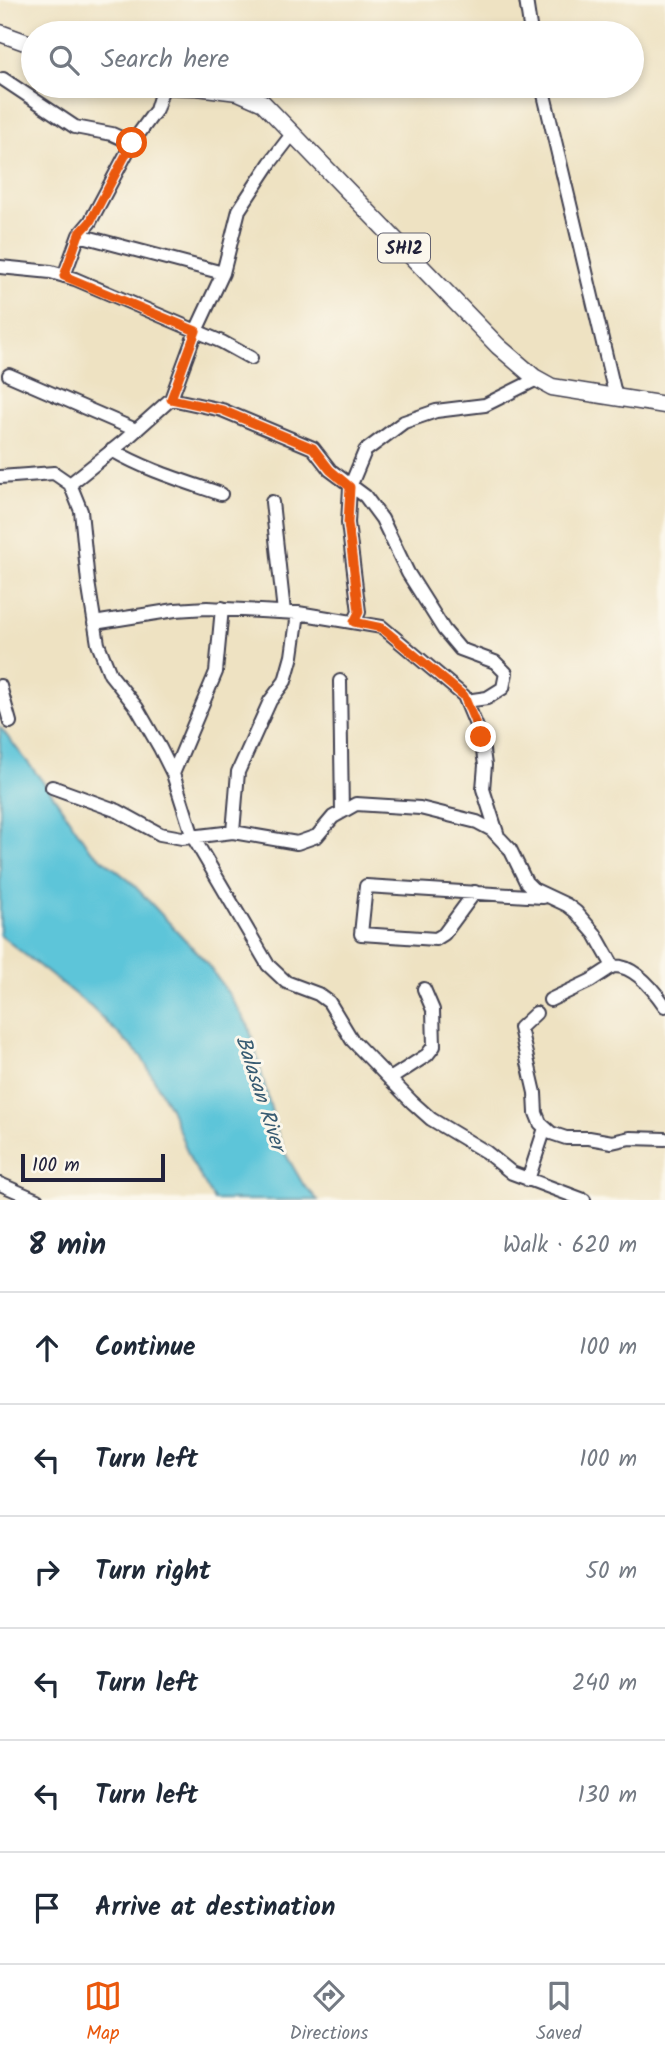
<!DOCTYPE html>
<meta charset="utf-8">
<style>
:root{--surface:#fff;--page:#f2f2f3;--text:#1f2937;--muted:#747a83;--line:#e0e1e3;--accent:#ea580c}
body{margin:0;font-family:Kalam,sans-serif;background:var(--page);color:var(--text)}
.scale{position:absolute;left:21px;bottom:18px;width:144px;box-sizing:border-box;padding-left:7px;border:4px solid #22223b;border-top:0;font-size:19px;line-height:24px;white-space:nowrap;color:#22223b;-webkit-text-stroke:5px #fbf7ec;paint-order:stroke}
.stop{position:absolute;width:21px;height:21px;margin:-16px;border:5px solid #ea580c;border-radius:50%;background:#fff}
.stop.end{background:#ea580c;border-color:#fff;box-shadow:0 2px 7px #0008}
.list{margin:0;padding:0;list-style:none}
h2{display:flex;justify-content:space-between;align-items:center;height:91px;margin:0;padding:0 28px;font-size:30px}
h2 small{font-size:23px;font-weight:400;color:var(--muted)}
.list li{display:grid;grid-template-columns:46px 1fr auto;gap:21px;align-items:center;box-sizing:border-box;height:112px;padding:0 28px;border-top:2px solid var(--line)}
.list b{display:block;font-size:26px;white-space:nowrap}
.list em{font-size:23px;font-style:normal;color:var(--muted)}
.icon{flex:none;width:38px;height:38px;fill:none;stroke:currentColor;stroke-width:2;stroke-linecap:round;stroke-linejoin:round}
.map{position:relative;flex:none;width:665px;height:1200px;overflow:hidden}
.search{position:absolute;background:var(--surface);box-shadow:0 4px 10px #0003;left:21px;right:21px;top:21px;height:77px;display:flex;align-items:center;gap:18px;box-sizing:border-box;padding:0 24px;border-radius:38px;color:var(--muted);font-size:26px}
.sheet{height:763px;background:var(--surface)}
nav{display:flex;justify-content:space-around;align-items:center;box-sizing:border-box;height:98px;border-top:2px solid var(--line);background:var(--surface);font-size:19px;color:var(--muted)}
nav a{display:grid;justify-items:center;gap:4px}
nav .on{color:var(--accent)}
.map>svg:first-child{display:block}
.water{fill:#5dc5d9;stroke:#40748a;stroke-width:2}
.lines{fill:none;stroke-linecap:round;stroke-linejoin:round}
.minor-casing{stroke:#413f4f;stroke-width:16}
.major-casing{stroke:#413f4f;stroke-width:19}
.minor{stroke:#fff;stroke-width:12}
.major{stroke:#fff;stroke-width:16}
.route{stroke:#ea580c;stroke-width:9}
.labels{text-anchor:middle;stroke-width:6;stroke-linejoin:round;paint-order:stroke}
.shield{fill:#fbf7ec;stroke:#636270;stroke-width:2}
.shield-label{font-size:18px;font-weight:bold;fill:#22223b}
.water-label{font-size:21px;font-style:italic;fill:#375b72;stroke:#fbf7ec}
</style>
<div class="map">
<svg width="665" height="1200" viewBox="0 0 665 1200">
<rect width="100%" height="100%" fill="#fbf7ec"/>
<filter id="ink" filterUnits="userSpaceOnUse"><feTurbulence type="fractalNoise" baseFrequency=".0143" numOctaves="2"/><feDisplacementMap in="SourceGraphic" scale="14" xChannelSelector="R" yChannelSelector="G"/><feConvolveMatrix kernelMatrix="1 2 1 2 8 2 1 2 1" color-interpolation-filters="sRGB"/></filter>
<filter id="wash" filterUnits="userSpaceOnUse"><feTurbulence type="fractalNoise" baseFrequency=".00686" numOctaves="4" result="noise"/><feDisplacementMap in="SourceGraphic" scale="28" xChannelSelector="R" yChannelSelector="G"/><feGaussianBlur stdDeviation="1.57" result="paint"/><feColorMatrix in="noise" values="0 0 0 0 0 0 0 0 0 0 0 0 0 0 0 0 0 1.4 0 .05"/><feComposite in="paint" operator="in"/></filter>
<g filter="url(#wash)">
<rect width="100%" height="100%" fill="#eee2c2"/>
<path class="water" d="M0,727l51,65 38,56 42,34 74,79 23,32 21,34 29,108 7,18 18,31 15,16h-104l-23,-39 -21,-53 -29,-52 -50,-49 -91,-72z"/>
</g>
<g filter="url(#ink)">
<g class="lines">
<g class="minor-casing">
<path id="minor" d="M526,0l5,33
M3,79l72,48 37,7 20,9
M542,86l74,312
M79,235l144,38
M0,267l51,5 24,7 147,63 29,16
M64,276l15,-41 11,-13 42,-79 24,-33 7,-23
M9,375l127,55
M171,399l51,11 91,38 17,22 35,26 17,23 26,54 36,57 16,19 35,13 11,11 -3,15 -16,10 -21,3
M112,450c34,20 72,31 109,44
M0,477l54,-4 16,11 11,27 7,71 10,62 12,30 27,34 23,40 13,26 20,63 75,128 18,17 32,12 11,8 23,38 60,62 19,17 55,33 26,21 72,27
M70,484l54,-43 47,-42 25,-68 27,-58 16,-63 31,-47 23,-30
M272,502l12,110
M354,622l5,-10 -11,-89 2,-36 15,-36 39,-29 32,-11 49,-6 52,-26
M94,623l81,-13 32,-2 91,5 84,14 82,69 17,41 4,28 -2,24 15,47
M340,681l2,131
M0,686l10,36
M173,774l43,-102 6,-64
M52,787l66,24 42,23 22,4 51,-6 64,11 20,-7 16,-19 23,-13 64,4 57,14 15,8 18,19 16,33 7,7 34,16 9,7 19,22 18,32c21,-1 41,24 52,40
M233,832l5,-60 32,-71 15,-20 7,-25 6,-43
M475,892l-31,42 -8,5 -75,-5 5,-48 177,11
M550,1000l40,-19 23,-15
M536,1013l-16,15 15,65 1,20 4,10 11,10 15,5h23l23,4 18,-4 35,1
M390,1079l37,-24 7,-9 -1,-36 -9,-21
M528,1180l17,-52
M0,1184l37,16"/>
</g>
<g class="major-casing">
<path id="major" d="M0,33l33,12
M150,86l47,1 41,5 25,11 235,243 36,31 18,10 113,18"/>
</g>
<use href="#minor" class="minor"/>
<use href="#major" class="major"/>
</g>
</g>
<g class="lines" filter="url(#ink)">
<path class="route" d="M132,143l-42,79 -11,12 -15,42 132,55 -25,68 51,11 91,38 17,22 20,17 -2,36 11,89 -5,10 28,6 82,68 17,41"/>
</g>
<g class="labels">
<rect class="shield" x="378" y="233.5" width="52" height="29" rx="5"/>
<g class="shield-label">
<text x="404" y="254">SH12</text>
</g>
<g class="water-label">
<text transform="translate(261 1093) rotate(72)" y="7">Balasan River</text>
</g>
</g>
</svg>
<div class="scale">100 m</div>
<div class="stop" style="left:132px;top:143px"></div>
<div class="stop end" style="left:481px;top:737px"></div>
<div class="search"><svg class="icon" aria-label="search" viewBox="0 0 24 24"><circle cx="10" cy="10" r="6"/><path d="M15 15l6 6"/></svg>Search here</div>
</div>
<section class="sheet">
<h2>8 min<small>Walk · 620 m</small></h2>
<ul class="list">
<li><svg class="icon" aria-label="ahead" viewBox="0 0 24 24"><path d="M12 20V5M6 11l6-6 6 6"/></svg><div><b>Continue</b></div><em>100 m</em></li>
<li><svg class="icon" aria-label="left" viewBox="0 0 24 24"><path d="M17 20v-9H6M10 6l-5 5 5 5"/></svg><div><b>Turn left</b></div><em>100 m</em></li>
<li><svg class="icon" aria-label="right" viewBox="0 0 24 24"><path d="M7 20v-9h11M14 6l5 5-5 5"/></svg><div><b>Turn right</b></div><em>50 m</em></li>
<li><svg class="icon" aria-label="left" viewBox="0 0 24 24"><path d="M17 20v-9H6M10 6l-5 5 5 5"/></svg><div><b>Turn left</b></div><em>240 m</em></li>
<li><svg class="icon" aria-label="left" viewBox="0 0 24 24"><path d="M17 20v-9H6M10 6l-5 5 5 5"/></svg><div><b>Turn left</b></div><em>130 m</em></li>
<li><svg class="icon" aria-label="arrive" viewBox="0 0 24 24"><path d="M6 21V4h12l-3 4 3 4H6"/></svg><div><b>Arrive at destination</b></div></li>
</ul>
</section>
<nav>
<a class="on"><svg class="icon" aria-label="map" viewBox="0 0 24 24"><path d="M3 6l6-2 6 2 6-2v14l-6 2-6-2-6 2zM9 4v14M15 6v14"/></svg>Map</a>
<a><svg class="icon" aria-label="directions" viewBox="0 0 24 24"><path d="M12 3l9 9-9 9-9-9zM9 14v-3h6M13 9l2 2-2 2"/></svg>Directions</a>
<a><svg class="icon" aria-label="saved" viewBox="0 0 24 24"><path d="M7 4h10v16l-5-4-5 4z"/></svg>Saved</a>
</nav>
